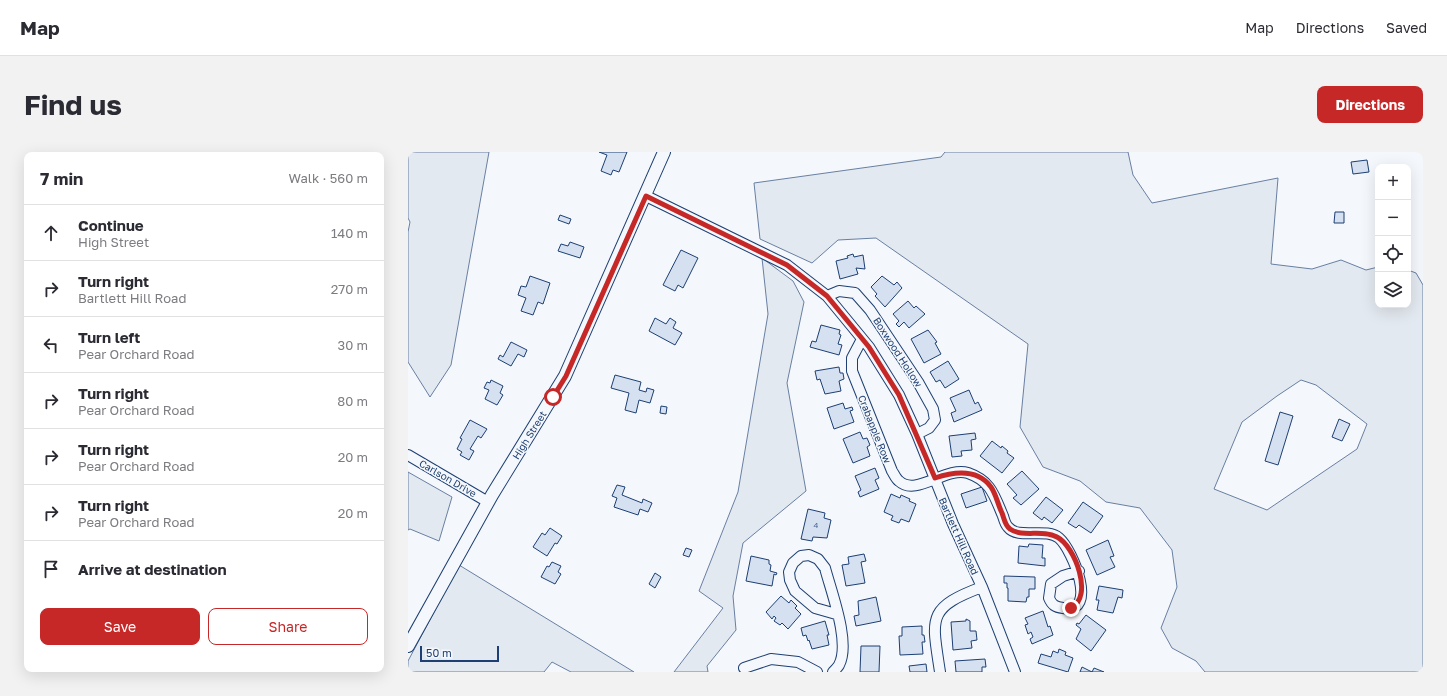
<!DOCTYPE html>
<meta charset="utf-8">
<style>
:root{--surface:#fff;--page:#f2f2f3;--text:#2b2b33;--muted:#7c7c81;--line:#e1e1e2;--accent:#c62828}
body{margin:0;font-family:"Golos Text",sans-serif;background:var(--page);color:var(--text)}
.controls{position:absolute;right:12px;top:12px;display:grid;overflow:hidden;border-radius:8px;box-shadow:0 4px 16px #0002}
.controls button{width:36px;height:36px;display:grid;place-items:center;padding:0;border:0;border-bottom:1px solid var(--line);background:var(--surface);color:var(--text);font:20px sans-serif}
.scale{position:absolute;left:12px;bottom:10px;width:79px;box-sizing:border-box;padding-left:4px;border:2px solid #1d3f73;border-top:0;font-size:11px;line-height:14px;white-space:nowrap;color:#1d3f73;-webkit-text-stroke:3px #f4f7fb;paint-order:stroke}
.stop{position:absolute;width:12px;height:12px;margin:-9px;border:3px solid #c62828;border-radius:50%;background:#fff}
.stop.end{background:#c62828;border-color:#fff;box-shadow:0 1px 4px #0008}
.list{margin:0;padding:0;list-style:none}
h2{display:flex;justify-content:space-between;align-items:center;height:52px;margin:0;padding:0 16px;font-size:17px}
h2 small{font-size:13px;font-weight:400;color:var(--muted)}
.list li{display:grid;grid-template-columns:26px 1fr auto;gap:12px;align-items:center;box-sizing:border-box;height:56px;padding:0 16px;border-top:1px solid var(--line)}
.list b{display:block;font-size:15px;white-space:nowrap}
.list p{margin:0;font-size:13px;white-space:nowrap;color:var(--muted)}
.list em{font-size:13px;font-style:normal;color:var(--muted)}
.actions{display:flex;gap:8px;padding:12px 16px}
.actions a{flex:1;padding:9px 0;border:1px solid var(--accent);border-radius:8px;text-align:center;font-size:14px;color:var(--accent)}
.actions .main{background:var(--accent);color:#fff}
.icon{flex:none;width:22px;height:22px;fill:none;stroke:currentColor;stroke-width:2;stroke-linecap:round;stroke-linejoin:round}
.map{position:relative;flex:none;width:1015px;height:520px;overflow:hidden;border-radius:8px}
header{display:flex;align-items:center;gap:24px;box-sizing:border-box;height:56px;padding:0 20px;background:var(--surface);border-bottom:1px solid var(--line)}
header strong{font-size:19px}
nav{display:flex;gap:22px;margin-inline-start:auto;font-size:14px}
.intro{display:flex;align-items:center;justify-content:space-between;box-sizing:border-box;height:96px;padding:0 24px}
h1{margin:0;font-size:28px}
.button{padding:10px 18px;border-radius:8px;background:var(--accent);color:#fff;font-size:14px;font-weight:700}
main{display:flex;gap:24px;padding:0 24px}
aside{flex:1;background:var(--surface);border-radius:8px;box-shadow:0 4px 16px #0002}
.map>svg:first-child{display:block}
.green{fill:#e3e9f0;stroke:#687fa3;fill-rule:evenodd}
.building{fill:#d5e0f0;stroke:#1d3f73}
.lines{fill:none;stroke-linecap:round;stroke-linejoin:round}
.minor-casing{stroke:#1d3f73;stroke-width:12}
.tertiary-casing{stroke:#1d3f73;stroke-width:14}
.minor{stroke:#f4f7fb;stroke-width:10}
.tertiary{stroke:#f4f7fb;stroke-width:12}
.route{stroke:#c62828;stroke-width:5}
.labels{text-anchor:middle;stroke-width:3;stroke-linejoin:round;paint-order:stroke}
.number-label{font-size:8px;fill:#4b6792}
.street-label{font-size:10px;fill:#1d3f73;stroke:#f4f7fb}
</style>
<header>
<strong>Map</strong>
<nav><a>Map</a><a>Directions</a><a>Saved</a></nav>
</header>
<div class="intro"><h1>Find us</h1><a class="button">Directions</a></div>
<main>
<aside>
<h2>7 min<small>Walk · 560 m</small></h2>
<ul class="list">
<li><svg class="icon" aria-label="ahead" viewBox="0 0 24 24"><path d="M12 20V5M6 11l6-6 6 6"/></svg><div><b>Continue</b><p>High Street</p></div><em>140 m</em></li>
<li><svg class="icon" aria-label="right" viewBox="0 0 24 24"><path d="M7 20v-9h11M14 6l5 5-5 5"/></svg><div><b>Turn right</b><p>Bartlett Hill Road</p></div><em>270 m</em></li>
<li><svg class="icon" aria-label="left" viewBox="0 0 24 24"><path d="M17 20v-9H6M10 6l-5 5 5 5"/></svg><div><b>Turn left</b><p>Pear Orchard Road</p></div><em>30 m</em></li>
<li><svg class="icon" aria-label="right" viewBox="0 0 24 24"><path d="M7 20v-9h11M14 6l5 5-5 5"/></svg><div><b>Turn right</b><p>Pear Orchard Road</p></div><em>80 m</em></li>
<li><svg class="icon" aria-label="right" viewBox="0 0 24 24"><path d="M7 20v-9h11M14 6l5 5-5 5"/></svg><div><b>Turn right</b><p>Pear Orchard Road</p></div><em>20 m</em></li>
<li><svg class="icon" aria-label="right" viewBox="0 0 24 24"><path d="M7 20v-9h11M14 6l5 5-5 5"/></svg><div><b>Turn right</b><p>Pear Orchard Road</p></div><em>20 m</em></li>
<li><svg class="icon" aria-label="arrive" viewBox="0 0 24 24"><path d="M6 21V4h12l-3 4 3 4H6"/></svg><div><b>Arrive at destination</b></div></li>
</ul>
<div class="actions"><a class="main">Save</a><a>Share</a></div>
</aside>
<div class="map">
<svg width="1015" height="520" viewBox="0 0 1015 520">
<rect width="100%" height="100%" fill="#f4f7fb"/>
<path class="green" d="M0,0h81l-38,213 -21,32 -22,-35v-130l2,-10 -2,-4z
M537,0h183l5,23 19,28 126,-25 -7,86 41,5 29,-9 25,10 12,-3v38h30v-35l8,3 7,12v387h-218l-9,-11 -24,-13 -11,-20 16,-41 -5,-37 -32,-42 -34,-6 -26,-21 -37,-14 -23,-40 8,-83 -152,-106 -38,2 -26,23 -52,-24 -6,-56 187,-26zM893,228l15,5 51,39 -10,25 -90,61 -53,-21 28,-67 35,-26z
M354,106l31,23 11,21 -17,81 19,108 -63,52 -10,53 3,34 -29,36 1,6h-34l49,-64 -24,-17 39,-99 30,-178z
M0,320l44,25 -13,44 -29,-12 -2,1z
M51,413l175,107h-63l-19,-10 -8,10h-136v-11z"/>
<path class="building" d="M191,0h28l-8,20 -6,-2 -2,5 -10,-4 6,-16z
M959,8l2,12 -16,2 -2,-12z
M927,60h9v11h-10z
M152,63l11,4 -2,5 -11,-4z
M162,90l14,5 -4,11 -22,-7 3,-7 7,2z
M273,98l17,8 -15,30 -5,-3 -3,6 -12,-6z
M445,102l1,3 9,-2 2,14 -9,-1 2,6 -18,5 -4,-18 12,-3 -1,-2z
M122,124l20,7 -7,21 -5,-2 -5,13 -12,-4 5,-13 -8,-3 3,-9 5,1z
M474,124l12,9 3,-3 5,6 -17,19 -10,-11 2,-2 -6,-7z
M500,149l6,7 2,-2 9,8 -16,14 -5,-6 -5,5 -3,-3 3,-3 -6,-7z
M247,166l11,6 4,-6 6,4 -3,6 9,5 -7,12 -26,-14z
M413,173l19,5 -1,4 2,1 -3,9 4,1 -3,10 -29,-8 2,-6 4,1z
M520,178l9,12 -2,1 6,11 -17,9 -13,-24z
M103,190l16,8 -3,7 -6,-3 -7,12 -13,-7 2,-4 3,2z
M540,209l11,18 -14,9 -5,-8 -4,2 -6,-10z
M431,215l1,6h3l1,6 -5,2 2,10 -16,3 -5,-15 -3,1 -2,-9z
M207,223l26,7 -2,8 7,2 1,-4 7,2 -4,13 -11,-3 -3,13 -11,-3 4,-17 -18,-5z
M83,228l12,6 -3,7 3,2 -6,10 -12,-6 4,-9 -5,-2 3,-6 3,1z
M561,238l6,14 3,-2 4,8 -28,12 -3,-9 5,-2 -6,-13z
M435,251l2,6 7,-2 1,3 -3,1 4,11 -20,7 -7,-21z
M253,254l6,1 -1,7 -6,-1z
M872,260l13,4 -15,49 -13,-4z
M931,267l11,5 -8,17 -10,-4z
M62,268l17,9 -6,9 -3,-2 -8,13 4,2 -5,9 -9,-5 2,-3 -5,-3 5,-10 -2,-1z
M452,280l3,7 4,-1 3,7 -3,2 3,9 -17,7 -10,-24z
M567,281l1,6 -5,1 1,10 -11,1 1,5 -10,1 -3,-21z
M584,289l9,7 1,-2 6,5 -1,2 7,5 -12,15 -22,-17z
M467,316l4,10 -4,2 4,9 -19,8 -2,-5 3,-2 -6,-14z
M614,319l17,18 -18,16 -8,-7 4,-3 -10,-11z
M209,333l8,2 -3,8 20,8 1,-4 9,4 -4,9 -8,-3 -2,6 -24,-8 3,-9 -5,-2z
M574,335l5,14 -21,7 -5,-14z
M483,342l9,4 1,-3 9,4 -1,2 7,3 -7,18 -8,-3 -2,4 -8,-3 2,-4 -9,-4z
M638,345l17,13 -11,13 -8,-6 -2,3 -9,-7z
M675,350l20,14 -12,17 -12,-8 -3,3 -8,-5z
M400,357l17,4 -1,5 7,2 -4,18 -14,-1 -1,4 -11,-2z
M142,376l12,8 -5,8 -2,-1 -8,13 -14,-9 9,-14 3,2z
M700,388l6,16 -4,1 5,10 -18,8 -11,-25z
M621,392l14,1 -1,13h3v8l-27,-3 1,-17 9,1z
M278,396l6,2 -3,7 -6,-2z
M456,402l2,7 -5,1 4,21 -19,3 -4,-21 7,-1 -1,-7z
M343,404l18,4v4l2,1 -1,6 7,2 -1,2 -2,-1 -2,12 -26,-5z
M144,410l9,4 -3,6 3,2 -6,10 -14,-7 6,-11 2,1z
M247,421l6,4 -6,11 -6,-4z
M596,424l31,1v12h-6v8h-2l-1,5 -18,-1v-13h-1v-5h-3z
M691,434l24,4 -1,8 -4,-1 -5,16 -16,-3 2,-10h-3z
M373,444l8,7 2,-3 6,6 -2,2 6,6 -13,15 -6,-6 -2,2 -6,-4 2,-3 -2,-2 -2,3 -6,-7z
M468,445l5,24 -25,5 -2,-10 5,-1 -1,-14z
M635,459l5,16 2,-1 3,9 -21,9 -2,-5 3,-2 -2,-5 -3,2 -3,-9 3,-1 -3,-6z
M678,463l20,15 -15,21 -15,-12 5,-10 -5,-4 1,-2 2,1z
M558,467l4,2v10h6l1,9 -6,1 1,7 -19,2 -2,-28 15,-1z
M417,469l4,14h-2l2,10 -17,4 -3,-9 -1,1 -2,-6 -3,1 -2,-8z
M514,474v9h2l1,7h-3l1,12 -23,1 -1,-19h3v-9z
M453,494h19l-1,26h-19z
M651,497l7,3 -1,3 8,3 -5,14 -30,-9 3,-9 10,3 2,-6 5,2z
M577,507l1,8h-4v5h-26l-1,-11z
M518,512l1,8h-17l-1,-6z
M674,515l10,5 2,-4 10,4h-24z"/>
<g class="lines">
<g class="minor-casing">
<path id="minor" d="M238,44l141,69 40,31 42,51 30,48 18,39 36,90 29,63 33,85
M419,144l12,-5 16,2 15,17 48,72 15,27 2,11 -6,8 -12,6
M454,187l-10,19v13l40,100c2,3 4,8 7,10 17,16 47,-15 69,-8 23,8 26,22 35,43 1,3 2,8 5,11 10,13 38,0 51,11 14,12 40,77 4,70 -8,-1 -11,-3 -14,-10l2,-14 12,-8 16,-5
M0,303l80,47
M336,516l27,-9 27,3 19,10
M425,520c2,-2 5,-5 6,-7 12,-22 -8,-74 -14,-97l-7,-9 -9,-4 -8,1 -8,7 -4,9 1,8 5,11 20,17 21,6
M532,520c-8,-54 -14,-64 42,-85"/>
</g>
<g class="tertiary-casing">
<path id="tertiary" d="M0,494l84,-151 73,-119 99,-224"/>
</g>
<use href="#minor" class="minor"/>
<use href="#tertiary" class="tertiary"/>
</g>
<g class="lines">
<path class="route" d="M145,245l13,-21 80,-180 141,69 40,31 42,51 30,48 36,83c18,-6 42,-10 56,9 5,7 7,18 11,26 2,5 3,13 8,16 13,9 32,0 47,8 18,9 37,60 14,71"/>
</g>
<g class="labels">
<g class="number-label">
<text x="408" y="376">4</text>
</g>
<g class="street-label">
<text transform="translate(490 200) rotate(57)" y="4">Boxwood Hollow</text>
<text transform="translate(467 277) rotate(68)" y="4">Crabapple Row</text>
<text transform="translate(121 283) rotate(-58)" y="4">High Street</text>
<text transform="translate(40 326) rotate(30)" y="4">Carlson Drive</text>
<text transform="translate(551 384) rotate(66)" y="4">Bartlett Hill Road</text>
</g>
</g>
</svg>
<div class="controls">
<button>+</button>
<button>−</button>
<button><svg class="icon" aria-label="locate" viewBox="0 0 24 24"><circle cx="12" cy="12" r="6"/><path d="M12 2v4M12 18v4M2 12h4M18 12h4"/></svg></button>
<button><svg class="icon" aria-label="layers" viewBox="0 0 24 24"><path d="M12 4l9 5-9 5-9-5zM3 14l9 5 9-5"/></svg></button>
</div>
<div class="scale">50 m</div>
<div class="stop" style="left:145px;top:245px"></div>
<div class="stop end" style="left:663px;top:456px"></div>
</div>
</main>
